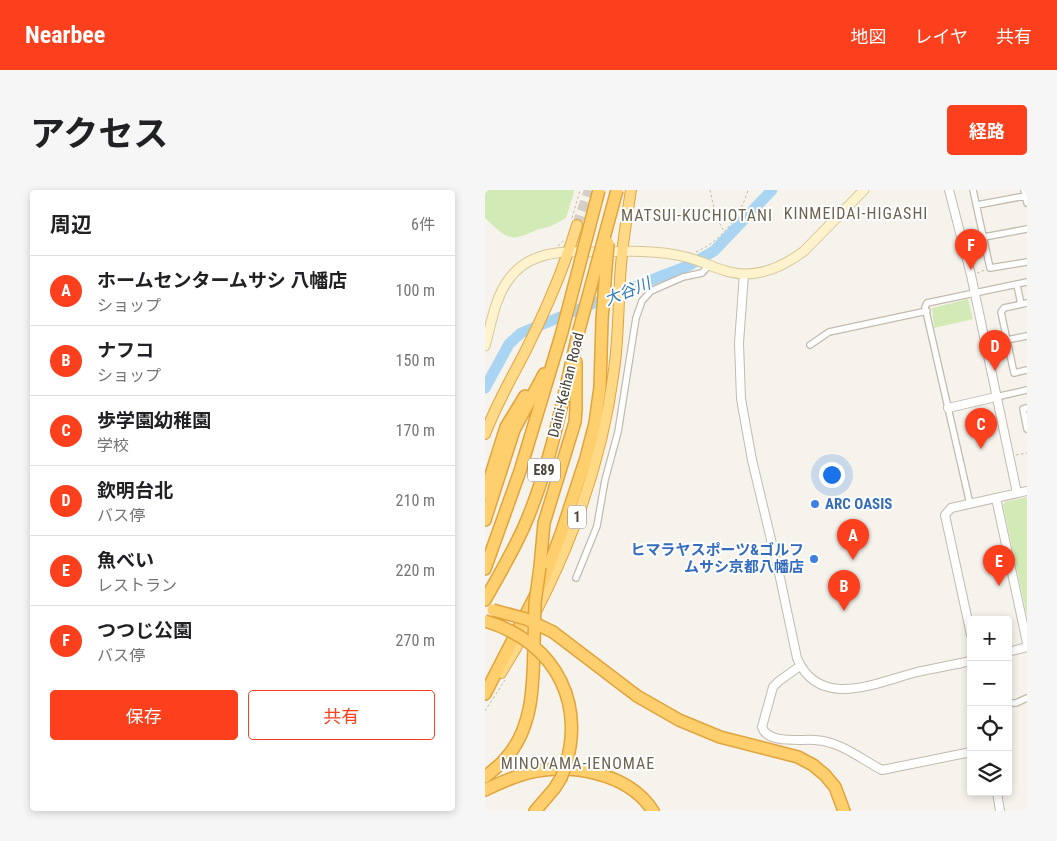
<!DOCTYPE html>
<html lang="ja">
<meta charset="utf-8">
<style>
:root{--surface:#fff;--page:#f6f6f6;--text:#202124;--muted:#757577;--line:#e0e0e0;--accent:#fc3f1d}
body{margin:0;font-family:"Roboto Condensed","Noto Sans JP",sans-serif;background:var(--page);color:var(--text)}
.controls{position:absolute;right:15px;bottom:15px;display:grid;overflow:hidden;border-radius:5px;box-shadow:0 2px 8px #0003}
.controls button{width:45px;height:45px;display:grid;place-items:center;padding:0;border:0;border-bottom:1px solid var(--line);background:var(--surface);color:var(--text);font:25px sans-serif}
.you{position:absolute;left:346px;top:284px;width:18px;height:18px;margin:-12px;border:4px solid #fff;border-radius:50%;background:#1a73e8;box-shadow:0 0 0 8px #1a73e833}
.badge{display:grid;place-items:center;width:32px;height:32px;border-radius:50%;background:var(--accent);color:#fff;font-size:16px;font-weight:700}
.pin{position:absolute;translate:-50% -41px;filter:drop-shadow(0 1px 2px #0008)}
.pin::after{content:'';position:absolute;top:26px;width:18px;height:15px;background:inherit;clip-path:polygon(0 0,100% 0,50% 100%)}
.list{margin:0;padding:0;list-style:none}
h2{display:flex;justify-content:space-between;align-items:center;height:65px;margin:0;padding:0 20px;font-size:21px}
h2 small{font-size:16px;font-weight:400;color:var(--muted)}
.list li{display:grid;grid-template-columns:32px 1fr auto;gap:15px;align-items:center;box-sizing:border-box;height:70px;padding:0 20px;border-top:1px solid var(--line)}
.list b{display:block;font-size:19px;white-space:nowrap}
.list p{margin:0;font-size:16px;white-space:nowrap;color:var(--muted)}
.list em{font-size:16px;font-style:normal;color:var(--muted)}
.actions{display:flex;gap:10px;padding:15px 20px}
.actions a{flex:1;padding:11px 0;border:1px solid var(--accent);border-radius:5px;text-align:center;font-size:18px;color:var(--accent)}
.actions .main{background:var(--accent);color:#fff}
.icon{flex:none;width:28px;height:28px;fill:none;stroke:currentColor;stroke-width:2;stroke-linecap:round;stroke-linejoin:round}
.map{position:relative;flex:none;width:542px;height:621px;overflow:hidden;border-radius:5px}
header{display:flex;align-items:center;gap:30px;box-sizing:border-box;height:70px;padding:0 25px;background:var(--accent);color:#fff}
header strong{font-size:24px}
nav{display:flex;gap:28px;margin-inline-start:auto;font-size:18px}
.intro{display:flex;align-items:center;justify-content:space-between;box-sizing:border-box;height:120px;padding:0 30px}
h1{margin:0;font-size:35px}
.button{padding:12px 22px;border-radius:5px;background:var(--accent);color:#fff;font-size:18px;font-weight:700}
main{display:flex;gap:30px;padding:0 30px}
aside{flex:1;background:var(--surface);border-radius:5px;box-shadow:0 2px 8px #0003}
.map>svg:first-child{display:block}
.green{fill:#d2eab5}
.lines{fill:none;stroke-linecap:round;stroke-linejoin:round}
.river{stroke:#a9d4f2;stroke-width:11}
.trunk-tunnel{stroke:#d4d0c8;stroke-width:10;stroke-dasharray:10 5;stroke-linecap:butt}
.minor-casing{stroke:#c2bbae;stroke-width:8}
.tertiary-casing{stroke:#c2bbae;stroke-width:10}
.secondary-casing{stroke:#d6c79b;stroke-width:11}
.trunk-casing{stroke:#e0a43c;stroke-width:12}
.motorway-casing{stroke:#e0a43c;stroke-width:14}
.path{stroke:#c4b79f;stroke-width:1;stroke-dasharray:2.5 2.5;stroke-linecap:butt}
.minor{stroke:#fff;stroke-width:5.5}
.tertiary{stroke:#fff;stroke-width:8}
.secondary{stroke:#fff3cd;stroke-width:9}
.trunk{stroke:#ffd985;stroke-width:10}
.motorway{stroke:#ffcf6e;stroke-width:11}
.motorway-bridge-casing{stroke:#e0a43c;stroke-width:14;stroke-linecap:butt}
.motorway-bridge{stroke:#ffcf6e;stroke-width:11}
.shop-dot{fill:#3f7fe0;stroke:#fff;stroke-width:2}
.labels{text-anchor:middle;stroke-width:4;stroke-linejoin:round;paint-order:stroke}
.shield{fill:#fff;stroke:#817c74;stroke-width:1}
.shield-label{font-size:14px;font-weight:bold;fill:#4b4439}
.street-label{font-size:15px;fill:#4b4439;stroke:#fff}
.shop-label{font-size:15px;font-weight:bold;fill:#366cbe;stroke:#fff;text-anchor:start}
.neighbourhood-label{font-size:16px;letter-spacing:1px;fill:#6e6250;stroke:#fff}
.water-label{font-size:16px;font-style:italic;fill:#2e7ab2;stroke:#fff}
</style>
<header>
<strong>Nearbee</strong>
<nav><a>地図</a><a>レイヤ</a><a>共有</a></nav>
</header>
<div class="intro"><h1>アクセス</h1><a class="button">経路</a></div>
<main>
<aside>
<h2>周辺<small>6件</small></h2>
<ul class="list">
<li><span class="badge">A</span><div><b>ホームセンタームサシ 八幡店</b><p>ショップ</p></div><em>100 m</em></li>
<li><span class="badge">B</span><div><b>ナフコ</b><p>ショップ</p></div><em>150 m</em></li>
<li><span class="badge">C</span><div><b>歩学園幼稚園</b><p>学校</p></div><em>170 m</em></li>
<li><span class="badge">D</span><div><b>欽明台北</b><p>バス停</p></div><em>210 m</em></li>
<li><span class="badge">E</span><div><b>魚べい</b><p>レストラン</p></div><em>220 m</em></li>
<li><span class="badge">F</span><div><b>つつじ公園</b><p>バス停</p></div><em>270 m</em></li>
</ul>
<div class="actions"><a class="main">保存</a><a>共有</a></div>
</aside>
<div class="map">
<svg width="542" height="621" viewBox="0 0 542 621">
<rect width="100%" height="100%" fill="#f6f3ec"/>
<path class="green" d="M0,0h89v2l-8,26c-6,3 -12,7 -18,9 -4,1 -8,2 -12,3 -27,14 -30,7 -51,-12z
M483,109l5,20 -39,9 -2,-20z
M542,307v119l-24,-111 2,-3z"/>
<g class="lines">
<path class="river" d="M0,198l24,-44 12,-11 125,-51 42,-16 26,-15 58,-61"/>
<path class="trunk-tunnel" d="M92,35l12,-35"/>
<g class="minor-casing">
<path id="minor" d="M488,0l17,78 37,-6
M539,0l3,13
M492,15l48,-9
M499,47l43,-8
M532,95l4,19
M542,113l-23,5 -3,4 13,61 13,-3
M521,150l21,-4
M325,155l19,-13 98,-21
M511,207l31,-7
M542,218l-4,1 4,20
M485,314l-45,-197 2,-4 100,-21
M91,388l21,-52 8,-46 13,-48 18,-114 6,-17 9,-10 32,-14 19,-4 7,-8
M523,513h8l11,-5"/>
</g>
<g class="tertiary-casing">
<path id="tertiary" d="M464,0l22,85 46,218
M259,84l-5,69 2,56 11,61 27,113 18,85c22,53 81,24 120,14 18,-4 36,-7 54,-11
M463,218l48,-11
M511,308l31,145
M486,445l-26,-120 6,-7 76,-17
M523,462l19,-5
M315,476l-21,15 -6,6 -11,40c5,17 38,12 53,13 27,2 44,18 67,30l89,-18
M512,602l3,19"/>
</g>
<g class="secondary-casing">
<path id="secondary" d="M0,156c6,-21 10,-49 24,-67 8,-11 18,-18 30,-22 19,-7 41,-5 60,-5 29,-1 59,-2 87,5 20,5 38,17 59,17 22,0 42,-10 59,-23l60,-61"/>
</g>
<g class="trunk-casing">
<path id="trunk" d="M0,244c11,-29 26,-55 40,-82 21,-42 39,-83 52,-127
M16,483c57,-92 99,-195 113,-303 5,-34 4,-70 7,-105 2,-25 6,-50 10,-75"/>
</g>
<g class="motorway-casing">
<path id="motorway" d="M0,304l21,-67 19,-31
M0,330l29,-90 30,-56
M55,377l4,-44 31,-101 1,-13v-47
M0,379l35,-98 42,-139
M0,410c13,-23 27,-47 38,-71 28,-63 40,-132 56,-199
M68,442l84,64 42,24 41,17 78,20 15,8 12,10 10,12 9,24
M0,504l59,-115 17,-45 25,-76 9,-35 5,-36 2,-67
M0,587c7,-6 14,-11 20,-18 29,-31 28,-76 29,-115
M0,600c14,-7 28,-13 43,-17 42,-10 100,-1 125,38
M50,621l19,-22 7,-11"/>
</g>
<path class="path" d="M225,0l6,27 8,14
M87,28l8,-28
M73,56l6,-6
M211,62c25,-11 45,-36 52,-62
M492,83l8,-3
M531,265l11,-2
M0,521l20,-31"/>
<use href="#minor" class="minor"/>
<use href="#tertiary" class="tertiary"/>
<use href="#secondary" class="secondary"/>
<use href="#trunk" class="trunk"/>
<use href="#motorway" class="motorway"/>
<g class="motorway-bridge-casing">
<path id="motorway-bridge" d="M117,130l6,-77
M94,140l38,-140
M77,142l37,-142
M8,420l33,9 27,13
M0,431c72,21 105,87 76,157
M49,454l1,-41 5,-36"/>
</g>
<use href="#motorway-bridge" class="motorway-bridge"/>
</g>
<g class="shop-dot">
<circle cx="330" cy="314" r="5"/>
<circle cx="329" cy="369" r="5"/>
</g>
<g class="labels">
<g class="shield">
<rect x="43" y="268.5" width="32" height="23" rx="4"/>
<rect x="83" y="315.5" width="18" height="23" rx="4"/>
</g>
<g class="shield-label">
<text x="59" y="285">E89</text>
<text x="92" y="332">1</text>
</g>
<g class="street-label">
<text transform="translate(81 195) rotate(-76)" y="5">Daini-Keihan Road</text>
</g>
<g class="shop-label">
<text x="340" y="319">ARC OASIS</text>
<text x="319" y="365" text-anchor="end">ヒマラヤスポーツ&amp;ゴルフ<tspan x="319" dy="17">ムサシ京都八幡店</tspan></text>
</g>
<g class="neighbourhood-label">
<text x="371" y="29">KINMEIDAI-HIGASHI</text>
<text x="212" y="31">MATSUI-KUCHIOTANI</text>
<text x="93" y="579">MINOYAMA-IENOMAE</text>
</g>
<g class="water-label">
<text transform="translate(142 101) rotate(-22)" y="6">大谷川</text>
</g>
</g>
</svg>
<div class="controls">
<button>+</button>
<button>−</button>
<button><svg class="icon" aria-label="locate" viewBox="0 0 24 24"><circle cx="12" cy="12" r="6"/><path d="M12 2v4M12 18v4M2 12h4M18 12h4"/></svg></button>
<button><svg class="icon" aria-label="layers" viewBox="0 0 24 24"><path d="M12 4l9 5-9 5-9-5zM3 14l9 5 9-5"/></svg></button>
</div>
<div class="you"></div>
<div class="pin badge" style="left:368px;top:370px">A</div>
<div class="pin badge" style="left:359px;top:421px">B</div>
<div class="pin badge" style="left:496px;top:259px">C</div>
<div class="pin badge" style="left:510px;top:181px">D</div>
<div class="pin badge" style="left:514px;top:396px">E</div>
<div class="pin badge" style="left:486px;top:80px">F</div>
</div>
</main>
